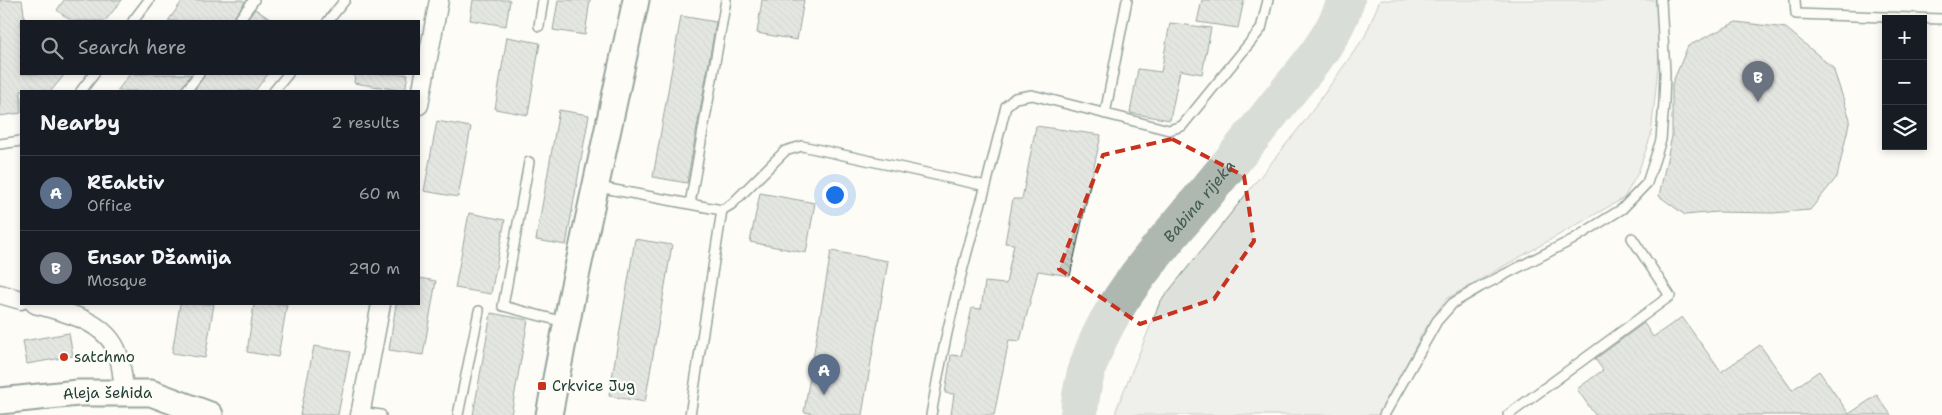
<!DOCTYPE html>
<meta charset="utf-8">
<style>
:root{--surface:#171b24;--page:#242831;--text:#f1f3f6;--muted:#9ea1a6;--line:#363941;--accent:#c8321e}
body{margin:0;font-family:"Shantell Sans",sans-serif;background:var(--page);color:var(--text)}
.controls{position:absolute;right:15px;top:15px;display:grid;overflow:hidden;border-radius:0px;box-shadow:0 2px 8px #0003}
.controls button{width:45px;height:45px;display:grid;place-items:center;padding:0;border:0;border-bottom:1px solid var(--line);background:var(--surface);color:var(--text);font:25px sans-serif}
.you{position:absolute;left:834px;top:194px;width:18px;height:18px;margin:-12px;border:4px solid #fff;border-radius:50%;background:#1a73e8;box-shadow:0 0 0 8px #1a73e833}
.badge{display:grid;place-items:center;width:32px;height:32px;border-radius:50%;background:var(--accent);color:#fff;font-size:16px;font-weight:700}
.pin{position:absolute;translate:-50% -41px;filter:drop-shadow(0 1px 2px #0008)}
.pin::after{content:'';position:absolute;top:26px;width:18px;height:15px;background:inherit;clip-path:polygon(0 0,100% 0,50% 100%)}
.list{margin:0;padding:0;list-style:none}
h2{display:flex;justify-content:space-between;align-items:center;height:65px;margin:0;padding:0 20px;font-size:21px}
h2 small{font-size:16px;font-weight:400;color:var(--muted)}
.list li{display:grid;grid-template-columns:32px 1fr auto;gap:15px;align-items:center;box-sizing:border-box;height:75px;padding:0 20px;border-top:1px solid var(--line)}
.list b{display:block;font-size:19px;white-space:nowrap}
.list p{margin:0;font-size:16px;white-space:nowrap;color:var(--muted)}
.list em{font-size:16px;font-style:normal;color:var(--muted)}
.icon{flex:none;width:28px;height:28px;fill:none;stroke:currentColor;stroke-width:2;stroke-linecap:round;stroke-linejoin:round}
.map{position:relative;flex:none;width:1942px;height:415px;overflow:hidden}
.search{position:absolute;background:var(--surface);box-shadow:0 2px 8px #0003;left:20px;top:20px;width:400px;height:55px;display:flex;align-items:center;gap:12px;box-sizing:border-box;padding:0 18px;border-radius:0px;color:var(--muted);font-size:19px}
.panel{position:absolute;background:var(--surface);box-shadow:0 2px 8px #0003;left:20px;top:90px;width:400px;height:215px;border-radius:0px}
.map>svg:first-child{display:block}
.green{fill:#dde0db;stroke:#7e8e88}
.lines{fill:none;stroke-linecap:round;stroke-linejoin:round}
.river{stroke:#aeb8b1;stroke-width:38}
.building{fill:url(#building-back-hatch);stroke:#1f3d34}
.lane-casing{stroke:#1f3d34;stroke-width:12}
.street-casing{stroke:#1f3d34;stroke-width:21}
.secondary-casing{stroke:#1f3d34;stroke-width:29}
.lane{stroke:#fdfcf7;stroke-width:9}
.street{stroke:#fdfcf7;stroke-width:18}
.secondary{stroke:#fdfcf7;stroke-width:25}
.marked{fill:none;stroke:#c8321e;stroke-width:4;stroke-dasharray:10 6;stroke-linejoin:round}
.poi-dot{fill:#c8321e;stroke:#fdfcf7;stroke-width:2}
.labels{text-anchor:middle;stroke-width:4.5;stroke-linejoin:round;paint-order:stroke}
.poi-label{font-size:15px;fill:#1f3d34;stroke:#fdfcf7;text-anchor:start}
.street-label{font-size:15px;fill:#1f3d34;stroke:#fdfcf7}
.water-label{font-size:16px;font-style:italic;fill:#435c53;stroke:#fdfcf7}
</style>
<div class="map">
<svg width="1942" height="415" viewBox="0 0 1942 415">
<defs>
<pattern id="building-back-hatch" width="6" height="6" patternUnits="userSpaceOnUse" patternTransform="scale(1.25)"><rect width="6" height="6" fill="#c6cdc7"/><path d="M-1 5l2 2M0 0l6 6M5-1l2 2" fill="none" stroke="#aab1ac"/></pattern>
</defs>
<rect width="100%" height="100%" fill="#fdfcf7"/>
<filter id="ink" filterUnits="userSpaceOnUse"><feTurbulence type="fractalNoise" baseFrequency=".02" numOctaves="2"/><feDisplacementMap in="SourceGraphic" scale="10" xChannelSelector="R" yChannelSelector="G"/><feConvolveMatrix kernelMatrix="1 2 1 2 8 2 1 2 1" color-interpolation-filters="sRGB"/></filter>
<g filter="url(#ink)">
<path class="green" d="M1380,0h276l4,48 -9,87 -13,38 -14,25 -178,101 -24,35 -41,81h-265v-5l44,-108 147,-184 58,-82z"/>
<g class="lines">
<path class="river" id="s1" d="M1079,415c4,-85 68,-152 120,-214 29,-35 58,-70 86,-106 24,-29 49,-58 61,-95"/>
</g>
<path class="building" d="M0,0h22l3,21h-4v53h44l-14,17h-30v22l-21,3z
M64,0h58l-17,21h-34l-14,-11z
M183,0h59l3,2 -13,19h-64z
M473,0h37l-4,26 -36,-6z
M558,0h32l-5,35 -32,-5z
M762,0h42l-7,40 -40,-7z
M1202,0h42l-6,28 -41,-6z
M255,9l18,12h-27z
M681,16l35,6 -29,161 -34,-6z
M1736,22l50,6 47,40 17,51 -13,58 -27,33 -37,3 -56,-1 -32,3 -26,-19 13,-60v-52l16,-38z
M1170,23l41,5 -9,46 -22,-4 -10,50 -40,-7 8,-44 23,3z
M507,37l33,6 -12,72 -33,-6z
M130,74h61l-11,17h-63z
M205,74h63l-13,17h-61z
M355,74h53l-3,17 -51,-8z
M559,110l30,5 -23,130 -30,-5z
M437,121l34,6 -13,70 -34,-6z
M1036,126l65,9 -31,141 -32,-5 -18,70 -11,-1 -15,75h-43l3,-21 -9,-1 6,-38 10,1 11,-48 9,1 4,-27 21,2 8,-40 -9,-1 8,-44h9z
M760,193l55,10 -9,50 -56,-11z
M469,213l36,7 -14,74 -36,-6z
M635,239l37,6 -27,157 -36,-6z
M831,251l57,10 -26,154h-42l-16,-3z
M419,278l17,3 -13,74 -34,-5 7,-46h23z
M180,304h34l-9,54 -33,-5z
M254,304h33l-9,53 -31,-5z
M491,313l37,7 -17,95h-38z
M1682,317l39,55 39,-27 32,45 27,-19 30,43 28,-19 14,20h-296l-18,-26 26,-19 -8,-11 49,-36 9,14z
M69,333l4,23 -46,8 -4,-23z
M314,346l36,6 -12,63h-38z"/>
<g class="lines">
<g class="lane-casing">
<path id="lane" d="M1795,0l1,14 146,5
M133,21l16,-21
M238,21l16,-21
M328,21l17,-21
M539,26l4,-26
M81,91l13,-17
M186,91l13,-17
M274,91l14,-17
M1105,114l22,-114
M0,144l21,-3
M529,162l-26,144 61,16
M986,186l20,-80 9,-8 17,-3 137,35 13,-4 79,-97 7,-29
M598,187l124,23 10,-6 53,-53 17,-5 184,40c-23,75 -42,152 -55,229
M690,204l36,-204
M361,412l20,3
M458,415l21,-104
M690,415l32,-205
M1384,415l53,-94 16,-18 27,-16 92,-47 50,-31 25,-26 14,-43 3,-38 1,-29 -4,-73
M1508,415l162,-119 -38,-58"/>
</g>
<g class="street-casing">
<path id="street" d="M419,105l20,-105
M0,294l21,6
M35,304c30,8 72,17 83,50 4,12 5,26 6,39
M360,415l21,-111"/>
</g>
<g class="secondary-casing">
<g id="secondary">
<path id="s2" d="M0,401l78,-8h73l59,22"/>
<path d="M549,415l24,-125 63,-290"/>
</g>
</g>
<use href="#lane" class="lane"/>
<use href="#street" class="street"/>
<use href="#secondary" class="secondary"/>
</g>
</g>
<path d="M0 0H1942V415H0ZM1172,139l72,37 10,65 -40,58 -74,25 -81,-55 44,-114z" fill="#fdfcf7" fill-opacity=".55" fill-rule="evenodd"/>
<path class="marked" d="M1172,139l72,37 10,65 -40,58 -74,25 -81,-55 44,-114z"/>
<g class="poi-dot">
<circle cx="64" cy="357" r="5"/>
<rect x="537" y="381" width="10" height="10" rx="2.5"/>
</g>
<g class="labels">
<g class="poi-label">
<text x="74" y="362">satchmo</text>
<text x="552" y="391">Crkvice Jug</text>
</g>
<g class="street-label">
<text dy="5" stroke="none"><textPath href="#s2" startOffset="108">Aleja šehida</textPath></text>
</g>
<g class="water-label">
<text dy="6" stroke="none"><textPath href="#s1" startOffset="250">Babina rijeka</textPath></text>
</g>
</g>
</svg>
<div class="controls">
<button>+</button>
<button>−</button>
<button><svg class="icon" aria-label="layers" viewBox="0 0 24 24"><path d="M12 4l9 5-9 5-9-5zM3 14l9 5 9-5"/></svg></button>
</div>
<div class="you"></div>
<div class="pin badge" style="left:824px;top:395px;background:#5c6f8a">A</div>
<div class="pin badge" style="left:1758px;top:102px;background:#6b7280">B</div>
<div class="search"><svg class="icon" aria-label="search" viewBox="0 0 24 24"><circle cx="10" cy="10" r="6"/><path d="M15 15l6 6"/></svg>Search here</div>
<section class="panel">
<h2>Nearby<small>2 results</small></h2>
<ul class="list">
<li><span class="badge" style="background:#5c6f8a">A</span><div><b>REaktiv</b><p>Office</p></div><em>60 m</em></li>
<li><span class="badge" style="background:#6b7280">B</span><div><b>Ensar Džamija</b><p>Mosque</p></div><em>290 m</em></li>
</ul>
</section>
</div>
